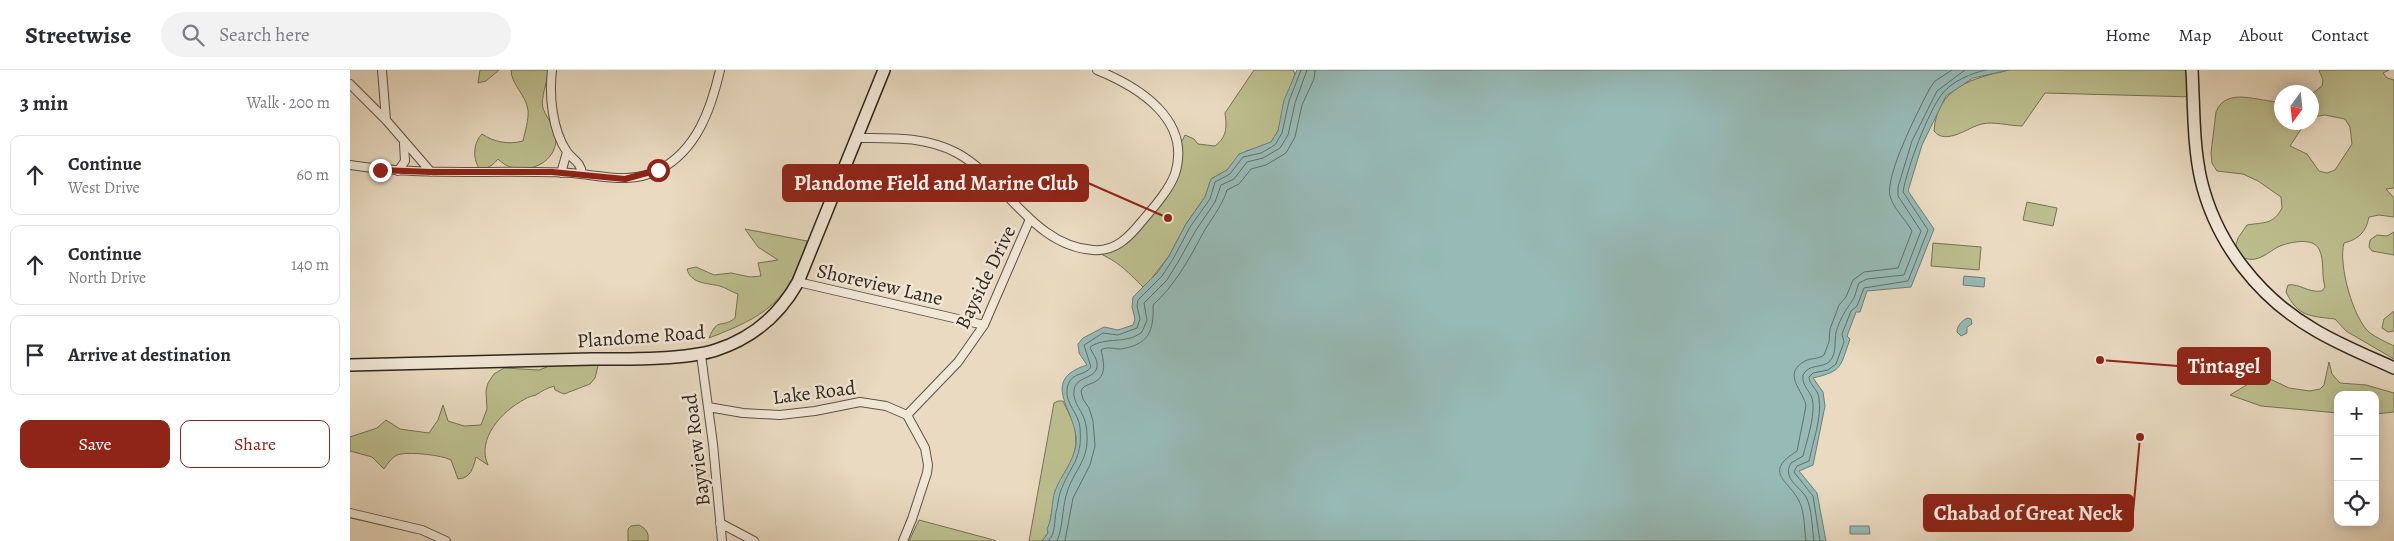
<!DOCTYPE html>
<meta charset="utf-8">
<style>
:root{--surface:#fff;--page:#f2f2f3;--text:#2b2b33;--muted:#7c7c81;--line:#e1e1e2;--accent:#8f2418}
body{margin:0;font-family:Alegreya,serif;background:var(--page);color:var(--text)}
.controls{position:absolute;right:15px;bottom:15px;display:grid;overflow:hidden;border-radius:10px;box-shadow:0 2px 12px #0003}
.controls button{width:45px;height:45px;display:grid;place-items:center;padding:0;border:0;border-bottom:1px solid var(--line);background:var(--surface);color:var(--text);font:25px sans-serif}
.compass{position:absolute;left:1924px;top:15px;width:45px;height:45px;border-radius:50%;background:var(--surface);box-shadow:0 2px 12px #0003;rotate:195deg}
.stop{position:absolute;width:15px;height:15px;margin:-11px;border:4px solid #8f2418;border-radius:50%;background:#fff}
.stop.end{background:#8f2418;border-color:#fff;box-shadow:0 1px 5px #0008}
.list{margin:0;padding:0;list-style:none}
h2{display:flex;justify-content:space-between;align-items:center;height:65px;margin:0;padding:0 20px;font-size:21px}
h2 small{font-size:16px;font-weight:400;color:var(--muted)}
.list li{display:grid;grid-template-columns:32px 1fr auto;gap:15px;align-items:center;box-sizing:border-box;height:80px;margin:0 10px 10px;padding:0 10px;border:1px solid var(--line);border-radius:10px}
.list b{display:block;font-size:19px;white-space:nowrap}
.list p{margin:0;font-size:16px;white-space:nowrap;color:var(--muted)}
.list em{font-size:16px;font-style:normal;color:var(--muted)}
.actions{display:flex;gap:10px;padding:15px 20px}
.actions a{flex:1;padding:11px 0;border:1px solid var(--accent);border-radius:10px;text-align:center;font-size:18px;color:var(--accent)}
.actions .main{background:var(--accent);color:#fff}
.icon{flex:none;width:28px;height:28px;fill:none;stroke:currentColor;stroke-width:2;stroke-linecap:round;stroke-linejoin:round}
.map{position:relative;flex:none;width:2044px;height:471px;overflow:hidden}
header{display:flex;align-items:center;gap:30px;box-sizing:border-box;height:70px;padding:0 25px;background:var(--surface);border-bottom:1px solid var(--line)}
header strong{font-size:24px}
nav{display:flex;gap:28px;margin-inline-start:auto;font-size:18px}
.search{width:350px;height:45px;background:var(--page);display:flex;align-items:center;gap:12px;box-sizing:border-box;padding:0 18px;border-radius:28px;color:var(--muted);font-size:19px}
main{display:flex}
aside{flex:1;background:var(--surface)}
.map>svg:first-child{display:block}
.green{fill:#bcbe8e;stroke:#747255}
.water{fill:#97bab6;stroke:#6d7e78}
.lines{fill:none;stroke-linecap:round;stroke-linejoin:round}
.shore{stroke:#627069;stroke-width:1}
.minor-casing{stroke:#5c5245;stroke-width:10}
.secondary-casing{stroke:#2d251c;stroke-width:14}
.minor{stroke:#f1e7d7;stroke-width:8}
.secondary{stroke:#f1e7d7;stroke-width:11}
.route{stroke:#8f2418;stroke-width:6}
.labels{text-anchor:middle;stroke-width:5;stroke-linejoin:round;paint-order:stroke}
.street-label{font-size:20px;fill:#2d251c;stroke:#f1e7d7}
.leader{fill:none;stroke:#8f2418;stroke-width:2}
.callout-dot{fill:#8f2418;stroke:#f1e7d7;stroke-width:2}
.callout{fill:#8f2418;stroke:#8f2418;stroke-width:2}
.callout-label{font-size:21px;text-anchor:middle;font-weight:bold;fill:#fff}
</style>
<header>
<strong>Streetwise</strong>
<div class="search"><svg class="icon" aria-label="search" viewBox="0 0 24 24"><circle cx="10" cy="10" r="6"/><path d="M15 15l6 6"/></svg>Search here</div>
<nav><a>Home</a><a>Map</a><a>About</a><a>Contact</a></nav>
</header>
<main>
<aside>
<h2>3 min<small>Walk · 200 m</small></h2>
<ul class="list">
<li><svg class="icon" aria-label="ahead" viewBox="0 0 24 24"><path d="M12 20V5M6 11l6-6 6 6"/></svg><div><b>Continue</b><p>West Drive</p></div><em>60 m</em></li>
<li><svg class="icon" aria-label="ahead" viewBox="0 0 24 24"><path d="M12 20V5M6 11l6-6 6 6"/></svg><div><b>Continue</b><p>North Drive</p></div><em>140 m</em></li>
<li><svg class="icon" aria-label="arrive" viewBox="0 0 24 24"><path d="M6 21V4h12l-3 4 3 4H6"/></svg><div><b>Arrive at destination</b></div></li>
</ul>
<div class="actions"><a class="main">Save</a><a>Share</a></div>
</aside>
<div class="map">
<svg width="2044" height="471" viewBox="0 0 2044 471">
<rect width="100%" height="100%" fill="#e9dac1"/>
<filter id="stains"><feTurbulence type="fractalNoise" baseFrequency=".004" numOctaves="4"/><feColorMatrix values="0 0 0 0 .2 0 0 0 0 .09 0 0 0 0 .02 0 0 0 .5 -.17"/></filter>
<radialGradient id="worn" r=".72"><stop offset=".6" stop-color="#630" stop-opacity="0"/><stop offset="1" stop-color="#630" stop-opacity=".3"/></radialGradient>
<path class="green" d="M130,0h19l-13,11 -8,2z
M161,0h37c0,12 -8,28 -5,38 2,8 9,14 11,21 7,19 -6,36 -25,39 -12,2 -22,0 -31,-9 -6,7 -10,10 -19,9 -7,-11 -5,-26 3,-34 12,8 26,11 41,7 2,-10 6,-21 5,-31 -2,-15 -17,-26 -17,-40z
M904,0h39l2,4 -17,57 -7,11 -13,6 -12,3 -19,19 -16,9 -6,18 -19,27 -17,32 -25,32c-19,-19 -26,-27 -52,-38l27,-6 56,-69 2,-34h5l3,-6 9,4 4,5 17,2c12,-9 12,-19 10,-33z
M1659,0h183l2,27 -149,-4 -23,33c-12,0 -29,-5 -40,-2 -14,3 -36,22 -48,7 3,-44 39,-53 75,-61z
M1969,0h70l-6,3 4,5 7,2v108l-8,1 8,9v19l-15,-2 -10,2c-3,15 -10,22 -25,26 -6,21 9,76 26,90 7,5 16,9 24,13v13l-48,-28 -11,-12c-25,-3 -37,-2 -49,-27l2,-7c12,-2 19,8 34,6l3,-4c-4,-12 0,-26 -6,-38 -6,-12 -29,-7 -39,-3 -9,4 -15,11 -25,13 -3,1 -8,0 -11,-1l-5,-5 -3,-8 2,-7 9,-13c17,-3 26,0 35,-17l-1,-11 -23,-16 -15,-7 -26,-3 -5,-8 -1,-10 5,-41c10,-26 43,-10 65,-10l1,20 23,1 -15,23 17,8 12,17 8,2 8,-3 17,-26 -2,-17 -5,-8 -20,-4 -13,2v-23l10,-8 1,-6z
M1677,132l30,6 -4,18 -30,-6z
M395,159l62,12c-16,60 -43,76 -98,97 9,-22 13,-9 26,-20l3,-24c-6,-2 -12,-6 -18,-8 -13,-3 -29,-2 -33,-17l9,-2 18,8 17,-2 19,4 11,-1 -3,-13 20,-3 -20,-13z
M2044,162v23l-22,-4 -3,-4 1,-7 7,-5 10,1z
M1583,173l48,4 -2,23 -48,-4z
M2044,241v20l-6,1 -6,-4 2,-9z
M1979,292l3,12 8,9 26,2 28,8v19l-19,2v-19h-37v18l-77,-7 -31,-11 23,-14 4,-14 11,11 21,10 21,3 10,-2 4,-4z
M245,294l3,2 -3,12 -5,6 -26,10 -9,-4 -1,-4c-7,2 -12,5 -18,9 -4,1 -8,2 -11,4 -23,12 -49,40 -37,66l-12,-8c-3,11 -5,21 -18,22l-7,-19c-9,-5 -40,-8 -50,-6 -8,1 -13,9 -17,15l-12,-12 -22,-6v-14l27,-9 9,-8 14,9 29,4 9,-13 5,-15 5,16 16,5 17,-1 6,-16 -1,-18 2,-8 6,-9 10,-6 35,2 13,-5z
M708,331h5l12,25 1,18 -3,14 -18,35 -7,40 -6,8h-13l25,-138z
M569,450l71,19 6,2h-87z
M289,455c7,4 10,7 9,16h-20v-12l3,-3z"/>
<path class="water" d="M947,0h712l-36,8 -27,18 -24,49 -14,46 26,38 -23,58 -44,4 -7,21h-4l-9,24 3,3c-10,28 -7,32 -37,39l10,14 2,14 -12,59 -14,6 18,22 9,48h-784l6,-8 -1,-4c6,-11 4,-26 8,-38 6,-16 18,-28 21,-46 4,-31 -40,-64 11,-80l-8,-12 -1,-9 5,-6 21,-11 14,3 15,-5 2,-6 -3,-12 1,-10 25,-25 11,-16 17,-32 19,-27 6,-18 16,-9 12,-16 32,-12 7,-11 6,-31z
M1614,206l21,2 -1,9 -21,-2z
M1618,248l3,1 1,5 -5,3v6l-6,3 -4,-4c0,-6 5,-12 11,-14z
M1500,456h19l1,8h-20z"/>
<g class="lines">
<path class="shore" d="M698,471c8,-7 6,-19 8,-29 2,-6 2,-13 4,-19 9,-27 23,-32 20,-65 -1,-15 -15,-24 -13,-39 3,-18 17,-12 24,-22l-7,-22 19,-12 15,2 19,-7 3,-9 -3,-13 1,-6 24,-24 11,-17 17,-32 20,-28 5,-17 15,-8 13,-17 18,-4 14,-8 7,-12 7,-32 12,-31
M707,471c6,-13 5,-31 9,-45 7,-28 26,-34 20,-71 -2,-13 -14,-22 -12,-35 2,-15 24,-10 23,-26 0,-6 -5,-11 -7,-17 16,-11 36,-2 52,-15l5,-12 -3,-17 23,-23 11,-18 18,-32 19,-28 6,-17 13,-6 13,-17 16,-4 17,-10 8,-13 7,-32 12,-33
M715,471l8,-43 17,-33 5,-19 -2,-25 -4,-13 -6,-9 -2,-8c3,-5 4,-5 9,-7 18,-6 14,-21 11,-34 6,-4 12,-1 19,-1 29,-4 34,-18 33,-44 22,-20 35,-44 49,-70 9,-17 19,-26 25,-45l12,-6 12,-15 15,-4 20,-12 9,-16 7,-32 12,-26 1,-9
M1456,471c-2,-12 -1,-29 -7,-40 -10,-21 -37,-28 -2,-50l9,-45c-2,-15 -25,-32 -1,-45 6,-3 14,-2 19,-6l5,-13 1,-13 9,-24 7,-8 7,-17 11,-8 34,-4 14,-37c-6,-11 -19,-23 -22,-35 -5,-21 29,-87 40,-108l5,-7 17,-11
M1464,471c-2,-13 -2,-33 -8,-44 -7,-11 -24,-19 -15,-34l12,-7c4,-16 11,-36 10,-52 0,-12 -12,-17 -10,-29 6,-12 19,-6 27,-14 7,-8 4,-20 6,-29 4,-13 9,-21 16,-31 4,-5 4,-12 7,-18l8,-4 37,-4 17,-44 -23,-35v-9l14,-46 25,-50 28,-21
M1470,471l-7,-45 -19,-24 3,-6 12,-5c4,-20 13,-44 10,-63 -1,-9 -10,-13 -10,-21l4,-4 15,-3 8,-6 8,-22 -2,-8 9,-23 6,-5 7,-18 44,-7 20,-51 -25,-38c4,-24 25,-80 39,-98 10,-13 30,-21 44,-24"/>
<g class="minor-casing">
<path id="minor" d="M32,0l4,50
M202,0c-3,25 0,60 15,82 6,8 14,10 15,22
M0,14l36,36 45,52
M506,68c34,0 69,-2 101,15 48,26 76,93 136,97 23,2 37,-14 50,-30 11,-13 26,-30 32,-46 17,-54 -36,-87 -78,-104
M0,95c62,10 123,6 185,7 15,0 31,0 46,2 27,3 52,9 78,-4 38,-20 52,-61 61,-100
M48,101l7,-10 -1,-17
M211,103l6,-21
M448,212l186,43
M351,285l12,89 9,97
M358,337l35,6 37,2 35,-4 45,-9 26,4 21,9 18,33 3,17 -1,8 -15,46 -9,22
M557,345l51,-53 26,-37 46,-106
M0,443l72,17 24,11
M370,453l34,18"/>
</g>
<g class="secondary-casing">
<path id="secondary" d="M1842,0c2,36 1,75 9,110 15,63 58,118 114,150 25,15 53,26 79,38
M0,295c81,-2 161,-4 242,-6 34,0 93,1 124,-9 37,-12 63,-34 82,-68l86,-212"/>
</g>
<use href="#minor" class="minor"/>
<use href="#secondary" class="secondary"/>
</g>
<g class="lines">
<path class="route" d="M30,100l51,2h121l73,7 33,-9"/>
</g>
<g class="labels">
<g class="street-label">
<text transform="translate(635 207) rotate(-64)" y="7">Bayside Drive</text>
<text transform="translate(530 214) rotate(13)" y="7">Shoreview Lane</text>
<text transform="translate(291 266) rotate(-4)" y="7">Plandome Road</text>
<text transform="translate(464 322) rotate(-7)" y="7">Lake Road</text>
<text transform="translate(346 380) rotate(-97)" y="7">Bayview Road</text>
</g>
</g>
<path class="leader" d="M818 148L738 113M1750 290L1828 296M1790 367L1783 443"/>
<g class="callout-dot">
<circle cx="818" cy="148" r="5"/>
<circle cx="1750" cy="290" r="5"/>
<circle cx="1790" cy="367" r="5"/>
</g>
<g class="callout">
<rect x="433" y="95" width="305" height="36" rx="5"/>
<rect x="1828" y="278" width="92" height="36" rx="5"/>
<rect x="1574" y="425" width="209" height="36" rx="5"/>
</g>
<g class="callout-label">
<text x="586" y="120">Plandome Field and Marine Club</text>
<text x="1874" y="303">Tintagel</text>
<text x="1678" y="450">Chabad of Great Neck</text>
</g>
<rect width="100%" height="100%" filter="url(#stains)"/>
<rect width="100%" height="100%" fill="url(#worn)"/>
</svg>
<div class="controls">
<button>+</button>
<button>−</button>
<button><svg class="icon" aria-label="locate" viewBox="0 0 24 24"><circle cx="12" cy="12" r="6"/><path d="M12 2v4M12 18v4M2 12h4M18 12h4"/></svg></button>
</div>
<svg class="compass" viewBox="-18 -18 36 36"><path d="M0-13l5 13h-10z" fill="#e53935"/><path d="M0 13l5-13h-10z" fill="#7c7c81"/></svg>
<div class="stop" style="left:308px;top:100px"></div>
<div class="stop end" style="left:30px;top:100px"></div>
</div>
</main>
